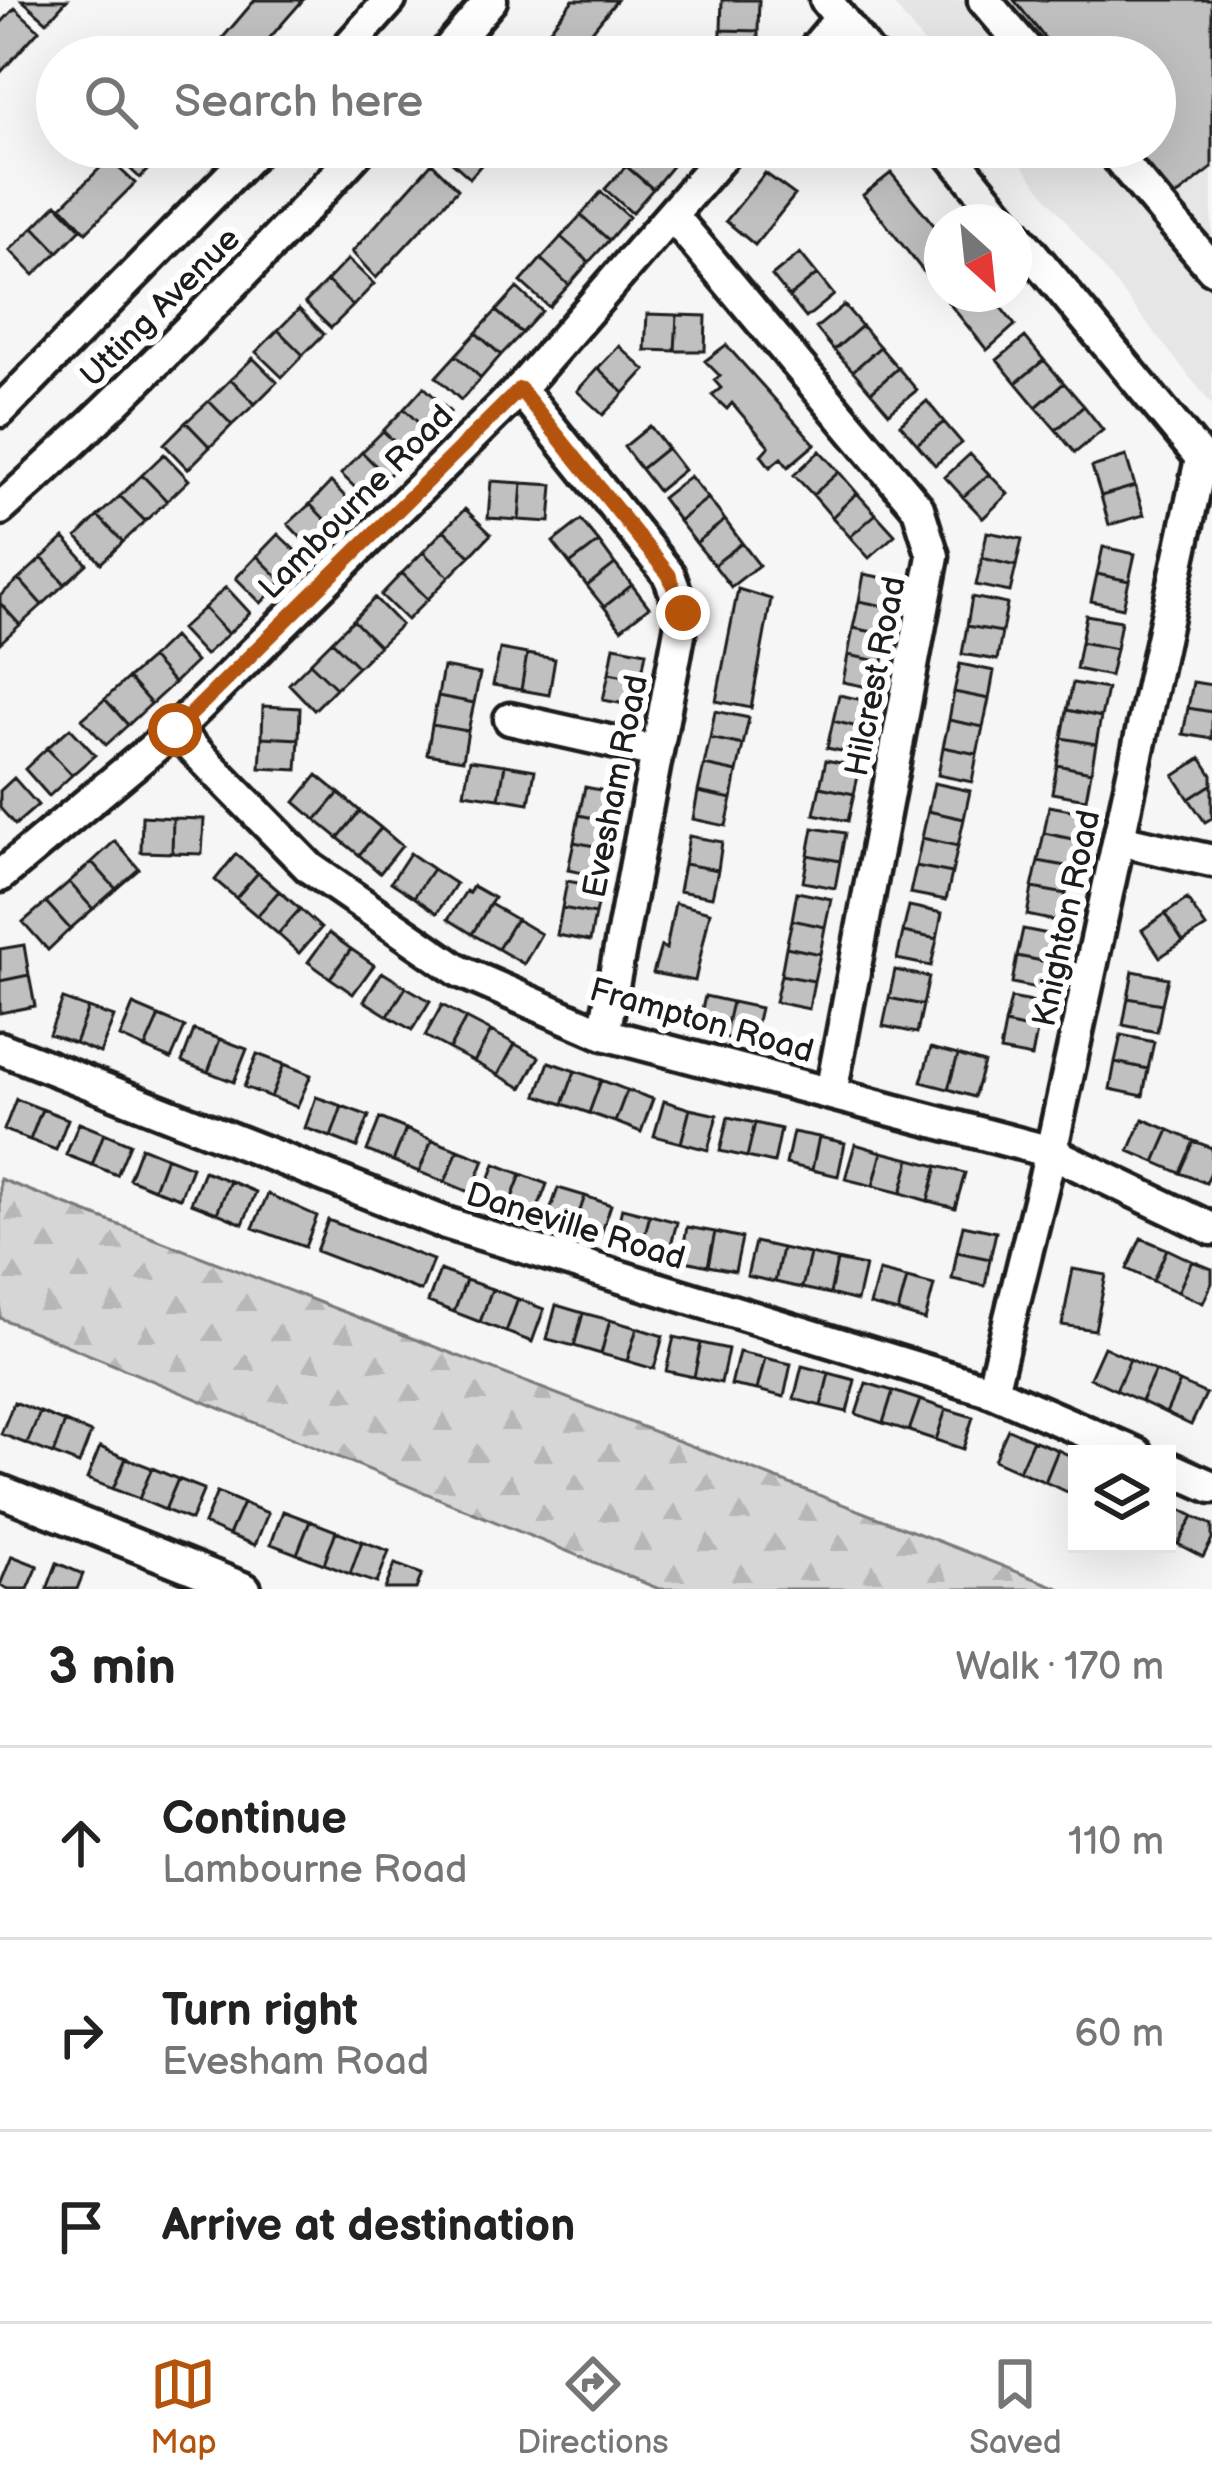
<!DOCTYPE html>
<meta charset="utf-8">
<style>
:root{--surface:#fff;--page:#f2f2f2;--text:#222;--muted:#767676;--line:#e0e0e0;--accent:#b45309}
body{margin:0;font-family:"Balsamiq Sans",sans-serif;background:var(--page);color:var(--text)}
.controls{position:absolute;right:36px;bottom:36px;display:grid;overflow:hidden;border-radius:0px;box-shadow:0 12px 48px #0002}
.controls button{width:108px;height:108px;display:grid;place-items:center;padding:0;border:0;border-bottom:3px solid var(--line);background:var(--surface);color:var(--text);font:60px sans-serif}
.compass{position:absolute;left:924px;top:204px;width:108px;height:108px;border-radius:50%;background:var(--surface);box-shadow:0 12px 48px #0002;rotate:153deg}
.stop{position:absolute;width:36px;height:36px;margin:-27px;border:9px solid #b45309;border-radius:50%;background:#fff}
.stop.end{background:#b45309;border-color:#fff;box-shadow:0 3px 12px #0008}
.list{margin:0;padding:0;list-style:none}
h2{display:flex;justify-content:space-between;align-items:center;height:156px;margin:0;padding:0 48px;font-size:51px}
h2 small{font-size:39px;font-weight:400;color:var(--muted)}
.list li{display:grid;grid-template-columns:78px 1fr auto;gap:36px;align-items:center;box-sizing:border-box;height:192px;padding:0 48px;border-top:3px solid var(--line)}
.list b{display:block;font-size:45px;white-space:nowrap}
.list p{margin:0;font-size:39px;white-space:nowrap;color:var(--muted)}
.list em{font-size:39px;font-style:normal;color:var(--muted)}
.icon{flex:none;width:66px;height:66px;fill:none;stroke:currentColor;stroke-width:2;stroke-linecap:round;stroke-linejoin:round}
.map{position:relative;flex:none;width:1212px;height:1589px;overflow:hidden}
.search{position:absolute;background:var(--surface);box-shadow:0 12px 48px #0002;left:36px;right:36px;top:36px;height:132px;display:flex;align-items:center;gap:30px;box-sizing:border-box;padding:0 42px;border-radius:66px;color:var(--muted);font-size:45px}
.sheet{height:732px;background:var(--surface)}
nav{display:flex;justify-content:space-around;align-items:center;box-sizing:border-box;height:168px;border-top:3px solid var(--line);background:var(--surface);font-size:33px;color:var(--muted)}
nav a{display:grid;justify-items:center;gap:6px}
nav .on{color:var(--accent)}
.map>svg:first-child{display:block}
.built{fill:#e6e6e6}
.forest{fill:url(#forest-firs);stroke:#797979;stroke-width:3}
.building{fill:#c0c0c0;stroke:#1c1c1c;stroke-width:3}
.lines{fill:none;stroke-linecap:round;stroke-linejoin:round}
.minor-casing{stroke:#1c1c1c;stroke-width:39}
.minor{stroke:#fff;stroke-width:30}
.route{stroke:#b45309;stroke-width:15}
.labels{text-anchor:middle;stroke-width:12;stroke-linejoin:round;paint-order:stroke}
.street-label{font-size:33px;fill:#1c1c1c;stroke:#fff}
</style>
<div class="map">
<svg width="1212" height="1589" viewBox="0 0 1212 1589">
<defs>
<pattern id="forest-firs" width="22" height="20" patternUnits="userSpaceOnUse" patternTransform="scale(3)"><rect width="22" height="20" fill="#d6d6d6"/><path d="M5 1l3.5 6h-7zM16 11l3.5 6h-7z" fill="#b7b7b7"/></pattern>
</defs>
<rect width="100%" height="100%" fill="#f6f6f6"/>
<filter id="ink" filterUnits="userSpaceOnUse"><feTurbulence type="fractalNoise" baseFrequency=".00833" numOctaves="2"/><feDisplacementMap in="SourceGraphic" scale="24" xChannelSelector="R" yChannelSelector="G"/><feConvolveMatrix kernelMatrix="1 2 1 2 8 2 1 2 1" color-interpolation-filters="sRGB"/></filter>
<g filter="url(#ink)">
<path class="built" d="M890,0h322v405l-205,-258h148v-90h-220z"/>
<path class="forest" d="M0,1179l969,374 92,36h-402l-659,-271z"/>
<path class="building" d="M22,0h45l-20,22z
M255,0h48l-50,57h-31l-8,-9z
M573,0h44l-46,57h-37l-4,-3z
M722,0h37l-1,31 -37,-1z
M1014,0h198v168l-38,30 -42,-51h23v-90h-95z
M15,8l24,22 -39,43v-49z
M721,30l37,1v26h-38z
M117,147h52l-29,31 -28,-26z
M445,147h51l-26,31 -29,-26z
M642,147h10l21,18 -20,24 -27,-23z
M798,147h30v20h-30z
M828,147h31l-1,20h-30z
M109,159l26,24 -49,49 -24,-26z
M432,163l26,26 -82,89 -24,-26z
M626,166l27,23 -21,24 -27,-24z
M765,173l30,22 -40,50 -29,-24z
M891,173l51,62v52l-4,3 -75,-95z
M601,192l28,25 -20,23 -28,-25z
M57,204l24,25 -23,23 -24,-25z
M581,215l28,25 -20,22 -28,-25z
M34,227l24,25 -24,23 -24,-25z
M561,237l28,25 -20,23 -28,-26z
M800,253l17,21 -28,23 -17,-21z
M348,259l26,25 -21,22 -26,-25z
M541,259l28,26 -20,22 -28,-25z
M817,274l17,21 -28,23 -17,-21z
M327,281l26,25 -22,22 -26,-25z
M517,288l25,23 -20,22 -26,-22z
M958,294h32l25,31 -28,25 -39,-48z
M844,305l18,21 -28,24 -18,-22z
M299,309l25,25 -21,21 -25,-25z
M496,311l26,22 -21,22 -25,-22z
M647,314l30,1 -2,36 -30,-1z
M677,315l29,1 -1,35h-30z
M862,326l18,21 -27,24 -19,-21z
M278,330l25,25 -21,22 -26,-25z
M476,333l25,22 -20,23 -25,-23z
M1025,337l19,23 -28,23 -19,-23z
M726,345l89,99 -27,23 -7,-9 -11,9 -9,-12 8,-9 -37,-43 -5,6 -15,-14 9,-7 -7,-8 6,-4 -15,-15z
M619,346l26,24 -21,23 -26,-25z
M880,347l18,21 -27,24 -18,-21z
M456,355l25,23 -20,22 -25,-23z
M253,358l24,24 -22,22 -24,-25z
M1044,360l20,23 -28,24 -20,-24z
M598,368l26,25 -21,22 -26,-24z
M898,368l19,22 -28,23 -18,-21z
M231,379l24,25 -23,21 -23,-24z
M1064,383l20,23 -28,24 -20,-23z
M424,387l26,25 -21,21 -25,-24z
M209,401l23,24 -22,22 -24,-25z
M927,401l17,21 -27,22 -17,-20z
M1084,406l19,24 -28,23 -19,-23z
M404,409l25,24 -21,22 -25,-24z
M186,422l24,25 -22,22 -24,-25z
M944,422l18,21 -27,22 -18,-21z
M650,426l17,22 -26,21 -17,-22z
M383,431l25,24 -21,22 -25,-25z
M667,448l17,22 -26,21 -17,-22z
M820,451l19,21 -26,23 -19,-20z
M362,452l25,25 -21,21 -25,-24z
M164,454l25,26 -22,21 -25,-26z
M970,454l19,20 -26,23 -18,-20z
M1126,456l9,30 -34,10 -9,-29z
M839,472l18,21 -25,24 -19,-22z
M989,474l19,20 -25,24 -20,-21z
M142,475l25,26 -22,20 -25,-25z
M690,476l18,22 -29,23 -17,-23z
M491,481l31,2 -3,37 -31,-2z
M331,482l25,26 -22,21 -24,-25z
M522,483l31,2 -3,37 -31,-2z
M1135,486l9,29 -35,10 -8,-29z
M857,493l19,21 -26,23 -18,-20z
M120,496l25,25 -22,21 -25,-26z
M708,498l17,22 -29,23 -17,-22z
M310,504l24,25 -21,21 -25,-26z
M465,509l26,25 -21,22 -26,-26z
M876,514l19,21 -26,23 -19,-21z
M98,516l25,26 -22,21 -24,-26z
M581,520l18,22 -29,22 -17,-22z
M725,520l17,23 -28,22 -18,-22z
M444,530l26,26 -21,21 -26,-25z
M987,532l35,7 -6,27 -34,-8z
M278,534l26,25 -22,22 -25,-25z
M64,538l23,26 -22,20 -23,-26z
M599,542l16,22 -28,22 -17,-22z
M742,543l17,22 -28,22 -17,-22z
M1103,547l32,7 -6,27 -32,-7z
M423,552l26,25 -21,22 -26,-26z
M257,556l25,25 -21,22 -25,-25z
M42,558l23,26 -23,21 -23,-26z
M982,558l34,8 -6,26 -34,-7z
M615,564l17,21 -28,22 -17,-21z
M402,573l26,26 -21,21 -26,-25z
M864,574l35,7 -5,27 -35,-7z
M1097,574l32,7 -6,27 -32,-7z
M19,579l23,26 -22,20 -20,-22v-7z
M632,585l17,22 -28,22 -17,-22z
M226,587l24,26 -22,21 -24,-26z
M738,589l33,10 -20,109 -35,-7z
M972,597l35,7 -5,28 -35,-6z
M375,598l26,27 -22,21 -26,-26z
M859,601l35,7 -6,27 -35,-7z
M0,603l20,22 -20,18z
M204,608l24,26 -23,21 -24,-26z
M1086,615l35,6 -5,28 -35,-7z
M353,620l26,26 -21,21 -26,-26z
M967,626l35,6 -5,28 -35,-6z
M853,628l35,7 -5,27 -35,-7z
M173,637l23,25 -22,21 -23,-25z
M332,641l26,26 -22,21 -26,-25z
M1081,642l35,7 -6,27 -34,-7z
M614,646l32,6 -5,27 -32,-6z
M500,649l27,5 -6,36 -28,-5z
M527,654l28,5 -6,36 -28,-5z
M848,655l35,7 -5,27 -35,-7z
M151,658l23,25 -23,21 -23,-26z
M310,663l26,25 -22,22 -25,-26z
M960,664l34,7 -5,28 -35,-7z
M443,667l37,7 -6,29 -36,-7z
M609,673l32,6 -5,27 -33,-6z
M128,678l23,26 -23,21 -23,-26z
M1193,682l19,3v27l-24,-4z
M1073,683l34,6 -6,28 -34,-7z
M954,692l35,7 -6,28 -34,-7z
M839,695l33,7 -6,27 -33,-8z
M438,696l36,7 -6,28 -36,-6z
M105,699l23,26 -22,20 -24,-26z
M263,706l37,2 -1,31 -37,-2z
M1188,708l24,4v27l-29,-5z
M1067,710l34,7 -5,27 -34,-6z
M715,711l34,7 -6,27 -33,-7z
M949,720l34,7 -6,27 -34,-7z
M833,721l33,8 -6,26 -33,-7z
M432,725l36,6 -5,29 -36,-6z
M70,728l25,27 -23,20 -25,-27z
M262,737l37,2 -2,31 -37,-2z
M710,738l33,7 -6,27 -33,-7z
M1062,738l34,6 -5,28 -34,-7z
M943,747l34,7 -5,28 -34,-7z
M47,748l25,27 -23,21 -24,-27z
M1201,758l11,17v9l-23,15 -15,-23z
M470,760l35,5 -6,33 -35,-5z
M826,760l34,7 -6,27 -34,-7z
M505,765l30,5 -6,33 -30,-5z
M704,765l33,7 -5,27 -34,-7z
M1057,765l34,7 -5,27 -34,-6z
M317,775l22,18 -23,27 -21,-18z
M14,778l24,27 -23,20 -15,-17v-17z
M934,783l36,8 -6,28 -36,-8z
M1212,784v34l-7,4 -16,-23z
M585,787l35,7 -6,28 -35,-7z
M820,787l34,7 -6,27 -34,-7z
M698,792l34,7 -6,27 -33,-7z
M339,793l21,18 -22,27 -22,-18z
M1049,806l33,6 -5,28 -33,-7z
M360,811l21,17 -22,27 -21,-17z
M928,811l36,8 -6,27 -36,-8z
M579,815l35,7 -5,27 -35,-7z
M142,816l31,2 -1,35 -31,-1z
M173,818l31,1 -2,35 -30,-1z
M381,828l21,18 -22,27 -21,-18z
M813,828l32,5 -5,28 -32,-6z
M1044,833l33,7 -6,27 -33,-6z
M689,836l33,6 -4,28 -34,-6z
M922,838l36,8 -6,27 -36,-7z
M115,841l24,28 -23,20 -24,-27z
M574,842l35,7 -6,28 -35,-7z
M410,853l23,16 -19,28 -23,-15z
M236,854l22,19 -22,25 -21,-18z
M808,855l32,6 -5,27 -32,-6z
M1038,861l33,6 -5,27 -34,-6z
M92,862l24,27 -23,20 -24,-27z
M684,864l34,6 -6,27 -33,-6z
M916,866l36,7 -6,27 -36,-7z
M433,869l23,15 -19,29 -23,-16z
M258,873l21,18 -22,25 -21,-18z
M567,881l34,6 -6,27 -33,-6z
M69,882l24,27 -23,20 -24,-27z
M473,886l21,12 -22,36 -24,-15 18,-28 3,2z
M1032,888l34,6 -6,28 -33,-7z
M279,891l21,18 -22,25 -21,-18z
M797,892l34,7 -6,28 -33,-7z
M1187,899l19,28 -23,15 -18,-28z
M46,902l24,27 -22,21 -25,-28z
M675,903l35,9 -15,69 -42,-8 8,-27 5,3z
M490,904l26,15 -18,30 -26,-15z
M909,906l33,7 -5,26 -34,-7z
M562,908l33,6 -5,27 -33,-6z
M300,909l21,19 -22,25 -21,-19z
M1165,914l18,28 -23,15 -18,-27z
M516,919l25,15 -17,30 -26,-15z
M792,920l33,7 -5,27 -34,-7z
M1023,929l35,7 -6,27 -35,-7z
M903,932l34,7 -6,27 -34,-7z
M329,933l22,16 -21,29 -22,-16z
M24,945l5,30 -29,6v-32z
M786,947l34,7 -6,27 -33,-6z
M351,949l23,16 -21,29 -23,-16z
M1017,956l35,7 -5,27 -35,-7z
M895,970l34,7 -6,28 -34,-7z
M1133,971l35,7 -6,26 -34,-6z
M382,972l24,15 -18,29 -24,-15z
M29,975l6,31 -35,7v-32z
M781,975l33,6 -5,28 -34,-7z
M406,987l24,14 -18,29 -24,-14z
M705,996l27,6 -8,35 -27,-6z
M889,998l34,7 -6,28 -34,-7z
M1011,998l32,6 -6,27 -32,-7z
M1128,998l34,6 -5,28 -34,-7z
M63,999l25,9 -13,35 -26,-9z
M732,1002l28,6 -8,35 -28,-6z
M133,1005l26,11 -14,32 -25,-11z
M442,1005l24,13 -17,31 -24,-13z
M88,1008l26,9 -14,36 -25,-10z
M159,1016l26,11 -14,32 -26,-11z
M466,1018l25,13 -17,31 -25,-13z
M1005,1024l32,7 -5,26 -32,-6z
M194,1030l26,9 -12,33 -26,-10z
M491,1031l24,13 -17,31 -24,-13z
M1121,1035l33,7 -6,27 -33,-7z
M220,1039l27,10 -13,33 -26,-10z
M515,1044l24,13 -17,31 -24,-13z
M931,1048l27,7 -10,34 -27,-7z
M257,1054l27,10 -13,33 -27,-10z
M958,1055l26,8 -10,34 -26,-8z
M549,1062l26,9 -12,33 -26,-9z
M1115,1062l33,7 -5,27 -33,-7z
M284,1064l27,11 -14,32 -26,-10z
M575,1071l26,9 -12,33 -26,-9z
M601,1080l26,10 -12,32 -26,-9z
M627,1090l26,9 -12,33 -26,-10z
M316,1097l26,9 -11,31 -26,-9z
M16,1099l26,10 -12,31 -26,-10z
M664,1101l26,8 -9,34 -27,-7z
M342,1106l27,10 -12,31 -26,-10z
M42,1109l26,10 -12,31 -26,-10z
M690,1109l27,6 -9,35 -27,-7z
M728,1117l27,6 -8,34 -27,-6z
M380,1118l26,11 -13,32 -26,-10z
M1143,1119l26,11 -14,32 -26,-11z
M79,1123l25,10 -12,32 -26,-10z
M755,1123l26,6 -7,34 -27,-6z
M406,1129l26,11 -13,32 -26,-11z
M1169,1130l25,11 -14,32 -25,-11z
M793,1132l26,5 -7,33 -26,-6z
M104,1133l26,11 -13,31 -25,-10z
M819,1137l26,6 -7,33 -26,-6z
M432,1140l26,10 -13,32 -26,-10z
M1194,1141l18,7v22l-6,13 -26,-10z
M855,1144l27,8 -9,34 -28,-7z
M141,1147l25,10 -12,32 -25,-10z
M458,1150l26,10 -13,33 -26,-11z
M882,1152l28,7 -9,34 -28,-7z
M166,1157l26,10 -12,31 -26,-9z
M910,1159l27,7 -9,35 -27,-8z
M495,1164l26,10 -12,32 -26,-10z
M937,1166l28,7 -10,35 -27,-7z
M204,1171l26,10 -13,32 -26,-10z
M521,1174l26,10 -12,32 -26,-10z
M230,1181l26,11 -13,32 -26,-11z
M558,1188l27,8 -11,32 -27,-8z
M268,1194l49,22 -12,31 -52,-19z
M585,1196l26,9 -11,32 -26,-9z
M622,1208l28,7 -9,34 -27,-7z
M650,1215l27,7 -9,34 -27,-7z
M328,1220l105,40 -12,31 -105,-40z
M963,1225l33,7 -6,27 -33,-7z
M687,1227l28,5 -7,34 -27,-6z
M715,1232l27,6 -7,33 -27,-5z
M1141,1238l26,11 -14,32 -26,-12z
M755,1242l27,6 -7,34 -28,-6z
M782,1248l28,6 -8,34 -27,-6z
M1167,1249l25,12 -14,31 -25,-11z
M957,1252l33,7 -5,27 -33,-7z
M810,1254l27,6 -7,34 -28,-6z
M837,1260l28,6 -8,35 -27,-7z
M1192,1261l20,8v14l-9,20 -25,-11z
M1073,1269l33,6 -11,55 -33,-5z
M440,1270l26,10 -12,32 -26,-10z
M879,1271l28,7 -9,34 -28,-7z
M907,1278l27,7 -9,35 -27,-8z
M466,1280l26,9 -12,33 -26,-10z
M492,1289l26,10 -12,33 -26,-10z
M518,1299l26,10 -12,33 -26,-10z
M556,1305l27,8 -9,33 -27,-7z
M583,1313l27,7 -9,34 -27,-8z
M610,1320l27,8 -10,33 -26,-7z
M637,1328l26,8 -9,33 -27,-8z
M674,1337l27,6 -7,34 -28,-6z
M701,1343l27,6 -7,34 -27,-6z
M1104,1347l26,12 -14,31 -26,-12z
M739,1352l26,6 -8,32 -26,-5z
M765,1358l26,6 -7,33 -27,-7z
M1130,1359l25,12 -14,30 -25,-11z
M802,1366l27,7 -8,33 -27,-7z
M1155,1371l25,11 -14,31 -25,-12z
M829,1373l26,7 -8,32 -26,-6z
M1180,1382l26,12 -15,31 -25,-12z
M866,1383l27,8 -10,32 -27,-9z
M893,1391l27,9 -11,31 -26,-8z
M920,1400l26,9 -10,31 -27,-9z
M14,1402l26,10 -13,32 -26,-10z
M946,1409l27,8 -10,32 -27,-9z
M40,1412l25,10 -12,32 -26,-10z
M65,1422l26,11 -12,31 -26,-10z
M1008,1429l25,11 -14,31 -25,-11z
M1033,1440l25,10 -13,32 -26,-11z
M100,1447l26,11 -13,31 -26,-10z
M1058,1450l19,9v16l-7,18 -25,-11z
M126,1458l26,10 -13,31 -26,-10z
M152,1468l26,11 -13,31 -26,-11z
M178,1479l26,10 -13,31 -26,-10z
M217,1492l26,11 -14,32 -25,-11z
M243,1503l25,10 -13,32 -26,-10z
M1168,1503l25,13 -15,28 -11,-5z
M283,1511l27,10 -13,33 -26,-10z
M1193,1516l19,9v15l-9,17 -25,-13z
M310,1521l26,10 -12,33 -27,-10z
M336,1531l26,10 -12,33 -26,-10z
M362,1541l27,10 -12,32 -27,-9z
M12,1556l26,10 -10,23h-19l-9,-4z
M57,1563l26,11 -6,15h-30z
M395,1564l27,10 -6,15h-31z"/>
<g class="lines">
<g class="minor-casing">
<path id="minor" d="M826,0l45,57
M984,0l49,57
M339,57l51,-57
M442,57l49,-57
M808,57l32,-38
M945,147l61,75
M1109,147l103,121
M672,215l246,293 15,48 -102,537
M1014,232l198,239
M520,389l149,186 14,38 -79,421
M0,411l259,-264
M0,509c127,-114 247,-236 362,-362
M510,719l147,33
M175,730l135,138 149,103 145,63 447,118 161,77
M1119,840l93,21
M0,876l175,-146 345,-341 210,-242
M0,1048l445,175 547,168 145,63
M992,1391l59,-239 150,-693
M1167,1467l45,20
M0,1491l245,98"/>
</g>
<use href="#minor" class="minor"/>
</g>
</g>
<g class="lines" filter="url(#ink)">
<path class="route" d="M175,730l345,-341 149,186 14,38"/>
</g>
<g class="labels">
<g class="street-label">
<text transform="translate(159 306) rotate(-45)" y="12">Utting Avenue</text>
<text transform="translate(355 501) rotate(-45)" y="12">Lambourne Road</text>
<text transform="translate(874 676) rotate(-79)" y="12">Hilcrest Road</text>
<text transform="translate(614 786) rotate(-79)" y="12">Evesham Road</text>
<text transform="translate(1065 918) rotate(-78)" y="12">Knighton Road</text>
<text transform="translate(702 1019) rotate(16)" y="12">Frampton Road</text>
<text transform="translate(576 1225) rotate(17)" y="12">Daneville Road</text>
</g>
</g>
</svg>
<div class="controls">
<button><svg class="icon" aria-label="layers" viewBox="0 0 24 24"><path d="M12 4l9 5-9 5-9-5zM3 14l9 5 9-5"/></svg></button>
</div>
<svg class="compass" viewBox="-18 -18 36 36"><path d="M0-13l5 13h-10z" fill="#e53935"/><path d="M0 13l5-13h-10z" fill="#767676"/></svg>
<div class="stop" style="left:175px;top:730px"></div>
<div class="stop end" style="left:683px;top:613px"></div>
<div class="search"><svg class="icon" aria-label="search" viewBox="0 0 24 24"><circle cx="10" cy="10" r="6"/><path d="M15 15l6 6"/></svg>Search here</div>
</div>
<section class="sheet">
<h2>3 min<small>Walk · 170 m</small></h2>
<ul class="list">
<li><svg class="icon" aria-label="ahead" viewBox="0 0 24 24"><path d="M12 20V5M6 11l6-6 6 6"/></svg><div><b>Continue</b><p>Lambourne Road</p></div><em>110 m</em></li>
<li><svg class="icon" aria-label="right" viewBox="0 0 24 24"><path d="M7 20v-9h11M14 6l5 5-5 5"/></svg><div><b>Turn right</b><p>Evesham Road</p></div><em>60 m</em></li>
<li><svg class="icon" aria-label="arrive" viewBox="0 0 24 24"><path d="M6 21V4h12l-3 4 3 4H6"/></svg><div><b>Arrive at destination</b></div></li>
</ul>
</section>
<nav>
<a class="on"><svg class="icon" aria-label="map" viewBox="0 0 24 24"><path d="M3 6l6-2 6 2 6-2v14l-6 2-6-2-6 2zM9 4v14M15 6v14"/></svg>Map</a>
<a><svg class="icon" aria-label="directions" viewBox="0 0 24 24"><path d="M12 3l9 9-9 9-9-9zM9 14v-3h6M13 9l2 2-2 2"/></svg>Directions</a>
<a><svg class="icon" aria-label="saved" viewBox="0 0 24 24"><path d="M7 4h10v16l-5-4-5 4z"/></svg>Saved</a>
</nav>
